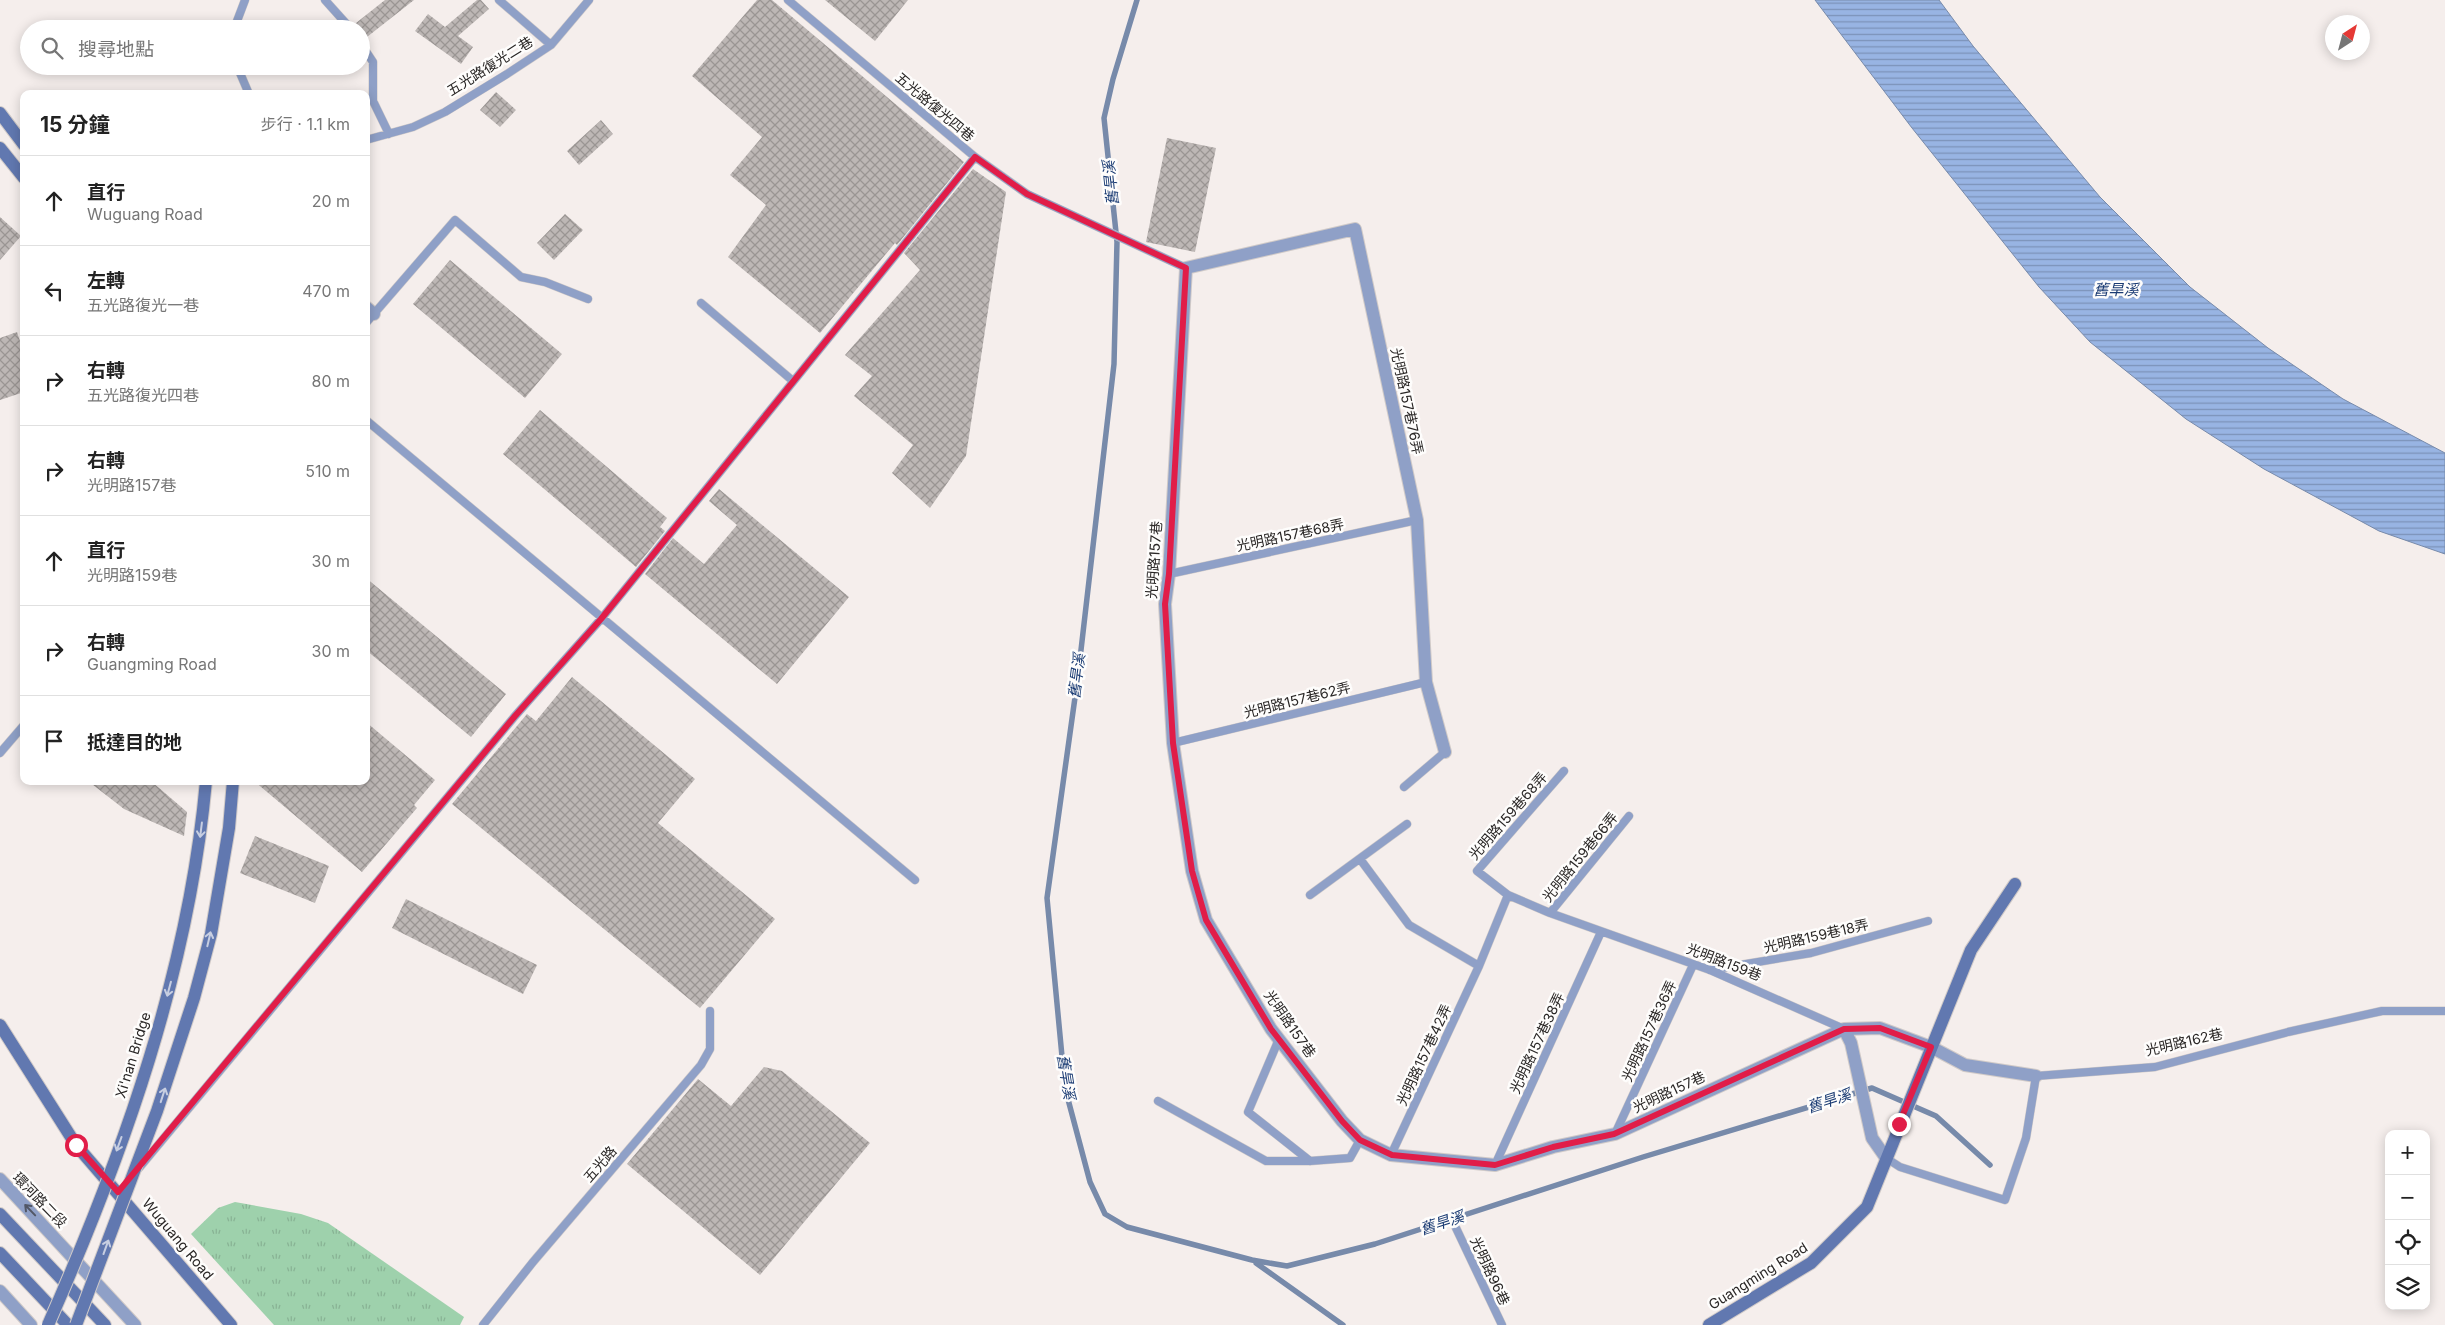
<!DOCTYPE html>
<html lang="zh-TW">
<meta charset="utf-8">
<style>
:root{--surface:#fff;--page:#f6f6f6;--text:#222;--muted:#767676;--line:#e0e0e0}
body{margin:0;font-family:Inter,"Noto Sans TC",sans-serif;background:var(--page);color:var(--text)}
.controls{position:absolute;right:15px;bottom:15px;display:grid;overflow:hidden;border-radius:10px;box-shadow:0 2px 12px #0003}
.controls button{width:45px;height:45px;display:grid;place-items:center;padding:0;border:0;border-bottom:1px solid var(--line);background:var(--surface);color:var(--text);font:25px sans-serif}
.compass{position:absolute;left:2325px;top:15px;width:45px;height:45px;border-radius:50%;background:var(--surface);box-shadow:0 2px 12px #0003;rotate:36deg}
.stop{position:absolute;width:15px;height:15px;margin:-11px;border:4px solid #e11d48;border-radius:50%;background:#fff}
.stop.end{background:#e11d48;border-color:#fff;box-shadow:0 1px 5px #0008}
.list{margin:0;padding:0;list-style:none}
h2{display:flex;justify-content:space-between;align-items:center;height:65px;margin:0;padding:0 20px;font-size:21px}
h2 small{font-size:16px;font-weight:400;color:var(--muted)}
.list li{display:grid;grid-template-columns:32px 1fr auto;gap:15px;align-items:center;box-sizing:border-box;height:90px;padding:0 20px;border-top:1px solid var(--line)}
.list b{display:block;font-size:19px;white-space:nowrap}
.list p{margin:0;font-size:16px;white-space:nowrap;color:var(--muted)}
.list em{font-size:16px;font-style:normal;color:var(--muted)}
.icon{flex:none;width:28px;height:28px;fill:none;stroke:currentColor;stroke-width:2;stroke-linecap:round;stroke-linejoin:round}
.map{position:relative;flex:none;width:2445px;height:1325px;overflow:hidden}
.search{position:absolute;background:var(--surface);box-shadow:0 2px 12px #0003;left:20px;top:20px;width:350px;height:55px;display:flex;align-items:center;gap:12px;box-sizing:border-box;padding:0 18px;border-radius:28px;color:var(--muted);font-size:19px}
.panel{position:absolute;background:var(--surface);box-shadow:0 2px 12px #0003;left:20px;top:90px;width:350px;height:695px;border-radius:10px}
.map>svg:first-child{display:block}
.grass{fill:url(#grass-tufts)}
.water{fill:url(#water-rules);stroke:#778aaa}
.lines{fill:none;stroke-linecap:round;stroke-linejoin:round}
.stream{stroke:#778aaa;stroke-width:5.5}
.building{fill:url(#building-cross-hatch)}
.lane-casing{stroke:#d0cac8;stroke-width:9}
.street-casing{stroke:#d0cac8;stroke-width:14}
.secondary-casing{stroke:#d0cac8;stroke-width:14}
.lane{stroke:#8fa0c7;stroke-width:8}
.street{stroke:#8fa0c7;stroke-width:12}
.secondary{stroke:#6178b0;stroke-width:12}
.secondary-bridge-casing{stroke:#d0cac8;stroke-width:14;stroke-linecap:butt}
.secondary-bridge{stroke:#6178b0;stroke-width:12}
.oneway{stroke:#c7cee1}
.oneway2{stroke:#525766}
.route{stroke:#e11d48;stroke-width:6}
.labels{text-anchor:middle;stroke-width:5;stroke-linejoin:round;paint-order:stroke}
.street-label{font-size:14px;fill:#2a2726;stroke:#fefdfc}
.water-label{font-size:15px;font-style:italic;fill:#1a3b73;stroke:#fefdfc}
</style>
<div class="map">
<svg width="2445" height="1325" viewBox="0 0 2445 1325">
<defs>
<pattern id="grass-tufts" width="24" height="20" patternUnits="userSpaceOnUse" patternTransform="scale(1.25)"><rect width="24" height="20" fill="#9ed1ac"/><path d="M3 7l-1-3M5 7V3M7 7l1-3M15 17l-1-3M17 17v-4M19 17l1-3" fill="none" stroke="#88b394"/></pattern>
<pattern id="water-rules" width="6" height="5" patternUnits="userSpaceOnUse" patternTransform="scale(1.25)"><rect width="6" height="5" fill="#98b4e3"/><path d="M0 2.5h6" fill="none" stroke="#7c92b8"/></pattern>
<pattern id="building-cross-hatch" width="8" height="8" patternUnits="userSpaceOnUse" patternTransform="scale(1.25)"><rect width="8" height="8" fill="#bdb7b5"/><path d="M0 0l8 8M0 8l8-8" fill="none" stroke="#9a9593"/></pattern>
</defs>
<rect width="100%" height="100%" fill="#f5eeec"/>
<path class="grass" d="M235,1202l66,12 27,9 136,94 -4,8h-186l-83,-91 27,-26z"/>
<path class="water" d="M1815,0h124l34,46 127,151 90,90 78,61 75,51 102,54v101l-66,-23 -115,-62 -78,-50 -96,-77 -51,-55 -127,-159z"/>
<g class="lines">
<path class="stream" d="M1137,0l-24,79 -9,39 13,124 -3,122 -36,312 -31,222 18,190 25,94 15,32 22,13 125,33 35,6 88,-22 268,-87 229,-69 64,28 54,49
M1256,1263l87,62"/>
</g>
<path class="building" d="M385,0h29l-47,37 -11,-14z
M477,0h4l8,9 -31,27 15,11 -12,17 -46,-33 13,-17 17,13z
M757,0h15l192,162 -67,83 -2,-2 -75,90 -92,-76 38,-52 -36,-30 32,-38 -70,-61z
M825,0h83l-33,41z
M496,92l20,18 -16,17 -20,-17z
M601,120l12,14 -34,31 -12,-14z
M1167,138l49,10 -21,104 -49,-10z
M973,169l33,23 -40,264 -36,52 -38,-35 21,-28 -59,-49 18,-20 -27,-21 75,-85 -16,-17z
M565,214l18,16 -29,30 -17,-17z
M0,217l21,19 -21,24z
M450,260l112,94 -37,44 -112,-94z
M17,332l7,21v39l-24,8v-62z
M540,410l127,108 -7,9 5,4 -29,36 -133,-113z
M719,489l130,108 -72,87 -132,-110 28,-36 31,26 33,-39 -28,-24z
M366,578l140,116 -35,43 -105,-87z
M572,677l123,102 -37,44 117,96 -75,89 -248,-204 75,-90 9,7z
M366,722l69,58 -21,25 3,3 -55,64 -108,-91h112z
M88,781h63l36,31 -3,24 -60,-27z
M255,836l74,30 -14,37 -75,-30z
M406,899l131,66 -14,29 -131,-66z
M764,1067l18,4 88,72 -110,132 -133,-111 71,-85 33,27z"/>
<g class="lines">
<g class="lane-casing">
<path id="lane" d="M325,0l26,29
M499,0l52,45
M788,0l187,157 52,37 159,74
M234,29l11,-29
M361,44l12,18v39l16,33
M237,66l12,28
M366,140l47,-13 32,-15 62,-38 44,-29 38,-45
M701,303l92,78
M366,323l89,-103 66,57 24,5 43,17
M366,420l549,460
M1169,574l248,-54
M1173,743l253,-61
M0,753l24,-28
M1564,771l-87,100 31,24 42,18 160,57 134,59
M1404,787l41,-35
M1360,859l49,66 70,41
M1310,895l97,-71
M1550,913l79,-97
M1710,970l101,-17 117,-32
M1279,1039l-31,73 62,49
M1158,1101l108,60h44l40,-3 10,-18
M1615,1134l78,-169
M1391,1155l88,-189 29,-71
M1886,1158l14,9 105,33 21,-62 10,-62 119,-9 133,-35 94,-21h63
M1495,1165l106,-233
M139,1168l376,-452 86,-97 374,-462
M1456,1228l46,97
M483,1325l50,-63 168,-197 9,-16v-38"/>
</g>
<g class="street-casing">
<path id="street" d="M366,307l8,7
M1445,752l-19,-70 -9,-162 -62,-291 -169,39 -17,306 -4,30 8,139 19,128 14,49 65,109 71,92 18,19 31,15 104,10 58,-18 62,-13 229,-105 36,-1 51,19 34,18 71,11
M1844,1029l7,14 21,95 14,20
M0,1179l135,146
M0,1291l31,34"/>
</g>
<g class="secondary-casing">
<path id="secondary" d="M0,113l24,32
M0,148l24,30
M0,1025l76,120 155,180
M0,1214l105,111
M0,1253l68,72
M1709,1325l102,-62 56,-56 104,-257 44,-66"/>
</g>
<use href="#lane" class="lane"/>
<use href="#street" class="street"/>
<use href="#secondary" class="secondary"/>
<g class="secondary-bridge-casing">
<path id="secondary-bridge" d="M48,1325c76,-172 141,-355 158,-544
M76,1325l81,-214 37,-113 17,-64 18,-106 4,-47"/>
</g>
<use href="#secondary-bridge" class="secondary-bridge"/>
</g>
<defs><path id="oneway-shaft" d="M-6 0H5M1.5-3L5.5 0L1.5 3" fill="none" stroke-width="1.6" stroke-linecap="round" stroke-linejoin="round" transform="scale(1.25)"/></defs>
<g class="oneway">
<use href="#oneway-shaft" transform="translate(201 830) rotate(97)"/>
<use href="#oneway-shaft" transform="translate(209 939) rotate(-77)"/>
<use href="#oneway-shaft" transform="translate(169 989) rotate(105)"/>
<use href="#oneway-shaft" transform="translate(163 1095) rotate(-72)"/>
<use href="#oneway-shaft" transform="translate(119 1144) rotate(110)"/>
<use href="#oneway-shaft" transform="translate(106 1247) rotate(-70)"/>
</g>
<use class="oneway2" href="#oneway-shaft" transform="translate(30 1210) rotate(-134)"/>
<g class="lines">
<path class="route" d="M76,1145l42,47 397,-476 86,-97 374,-462 52,37 159,74 -17,306 -4,30 8,139 19,128 14,49 65,109 71,92 18,19 32,15 103,10 58,-18 61,-13 230,-105 36,-1 51,19 -32,77"/>
</g>
<g class="labels">
<g class="street-label">
<text transform="translate(490 66) rotate(-32)" y="5">五光路復光二巷</text>
<text transform="translate(935 107) rotate(40)" y="5">五光路復光四巷</text>
<text transform="translate(1407 401) rotate(78)" y="5">光明路157巷76弄</text>
<text transform="translate(1290 535) rotate(-12)" y="5">光明路157巷68弄</text>
<text transform="translate(1154 560) rotate(-86)" y="5">光明路157巷</text>
<text transform="translate(1297 700) rotate(-14)" y="5">光明路157巷62弄</text>
<text transform="translate(1508 816) rotate(-49)" y="5">光明路159巷68弄</text>
<text transform="translate(1580 857) rotate(-51)" y="5">光明路159巷66弄</text>
<text transform="translate(1816 936) rotate(-13)" y="5">光明路159巷18弄</text>
<text transform="translate(1724 962) rotate(21)" y="5">光明路159巷</text>
<text transform="translate(1290 1024) rotate(55)" y="5">光明路157巷</text>
<text transform="translate(1649 1031) rotate(-65)" y="5">光明路157巷36弄</text>
<text transform="translate(2184 1042) rotate(-13)" y="5">光明路162巷</text>
<text transform="translate(1537 1043) rotate(-65)" y="5">光明路157巷38弄</text>
<text transform="translate(133 1055) rotate(-73)" y="5">Xi'nan Bridge</text>
<text transform="translate(1424 1055) rotate(-65)" y="5">光明路157巷42弄</text>
<text transform="translate(1669 1092) rotate(-25)" y="5">光明路157巷</text>
<text transform="translate(600 1164) rotate(-49)" y="5">五光路</text>
<text transform="translate(40 1200) rotate(46)" y="5">環河路二段</text>
<text transform="translate(178 1239) rotate(50)" y="5">Wuguang Road</text>
<text transform="translate(1490 1271) rotate(65)" y="5">光明路96巷</text>
<text transform="translate(1758 1276) rotate(-32)" y="5">Guangming Road</text>
</g>
<g class="water-label">
<text transform="translate(1111 183) rotate(-96)" y="5">舊旱溪</text>
<text x="2116" y="295">舊旱溪</text>
<text transform="translate(1077 676) rotate(-83)" y="5">舊旱溪</text>
<text transform="translate(1066 1077) rotate(81)" y="5">舊旱溪</text>
<text transform="translate(1829 1101) rotate(-18)" y="5">舊旱溪</text>
<text transform="translate(1442 1223) rotate(-18)" y="5">舊旱溪</text>
</g>
</g>
</svg>
<div class="controls">
<button>+</button>
<button>−</button>
<button><svg class="icon" aria-label="locate" viewBox="0 0 24 24"><circle cx="12" cy="12" r="6"/><path d="M12 2v4M12 18v4M2 12h4M18 12h4"/></svg></button>
<button><svg class="icon" aria-label="layers" viewBox="0 0 24 24"><path d="M12 4l9 5-9 5-9-5zM3 14l9 5 9-5"/></svg></button>
</div>
<svg class="compass" viewBox="-18 -18 36 36"><path d="M0-13l5 13h-10z" fill="#e53935"/><path d="M0 13l5-13h-10z" fill="#767676"/></svg>
<div class="stop" style="left:76px;top:1145px"></div>
<div class="stop end" style="left:1899px;top:1124px"></div>
<div class="search"><svg class="icon" aria-label="search" viewBox="0 0 24 24"><circle cx="10" cy="10" r="6"/><path d="M15 15l6 6"/></svg>搜尋地點</div>
<section class="panel">
<h2>15 分鐘<small>步行 · 1.1 km</small></h2>
<ul class="list">
<li><svg class="icon" aria-label="ahead" viewBox="0 0 24 24"><path d="M12 20V5M6 11l6-6 6 6"/></svg><div><b>直行</b><p>Wuguang Road</p></div><em>20 m</em></li>
<li><svg class="icon" aria-label="left" viewBox="0 0 24 24"><path d="M17 20v-9H6M10 6l-5 5 5 5"/></svg><div><b>左轉</b><p>五光路復光一巷</p></div><em>470 m</em></li>
<li><svg class="icon" aria-label="right" viewBox="0 0 24 24"><path d="M7 20v-9h11M14 6l5 5-5 5"/></svg><div><b>右轉</b><p>五光路復光四巷</p></div><em>80 m</em></li>
<li><svg class="icon" aria-label="right" viewBox="0 0 24 24"><path d="M7 20v-9h11M14 6l5 5-5 5"/></svg><div><b>右轉</b><p>光明路157巷</p></div><em>510 m</em></li>
<li><svg class="icon" aria-label="ahead" viewBox="0 0 24 24"><path d="M12 20V5M6 11l6-6 6 6"/></svg><div><b>直行</b><p>光明路159巷</p></div><em>30 m</em></li>
<li><svg class="icon" aria-label="right" viewBox="0 0 24 24"><path d="M7 20v-9h11M14 6l5 5-5 5"/></svg><div><b>右轉</b><p>Guangming Road</p></div><em>30 m</em></li>
<li><svg class="icon" aria-label="arrive" viewBox="0 0 24 24"><path d="M6 21V4h12l-3 4 3 4H6"/></svg><div><b>抵達目的地</b></div></li>
</ul>
</section>
</div>
